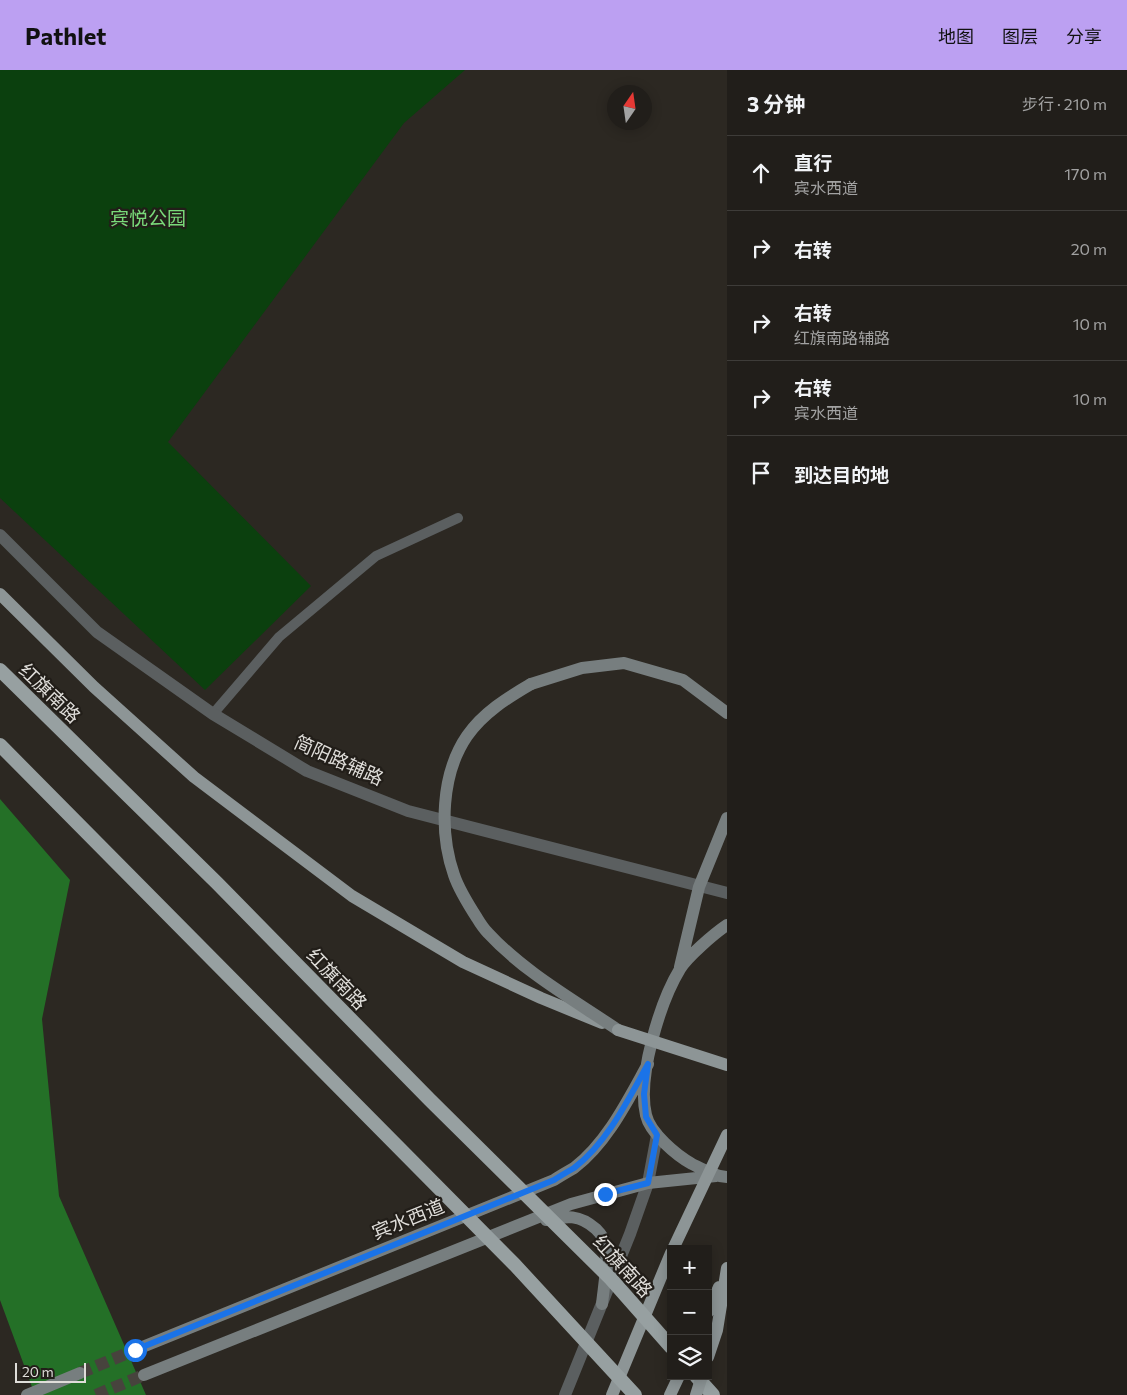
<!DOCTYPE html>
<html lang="zh">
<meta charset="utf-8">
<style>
:root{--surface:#211e1a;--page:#292723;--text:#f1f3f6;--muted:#a2a2a2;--line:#3e3c39;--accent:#bca0f2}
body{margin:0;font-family:Commissioner,"Noto Sans SC",sans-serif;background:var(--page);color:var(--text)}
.controls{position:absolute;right:15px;bottom:15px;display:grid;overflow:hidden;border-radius:0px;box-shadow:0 2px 12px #0003}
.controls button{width:45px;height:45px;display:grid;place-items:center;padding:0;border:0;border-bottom:1px solid var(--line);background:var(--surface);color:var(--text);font:25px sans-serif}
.compass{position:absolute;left:607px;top:15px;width:45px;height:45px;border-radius:50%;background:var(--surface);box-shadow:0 2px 12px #0003;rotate:13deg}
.scale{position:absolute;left:15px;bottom:12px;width:71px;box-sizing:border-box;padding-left:5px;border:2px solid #dfddd9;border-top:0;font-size:14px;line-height:18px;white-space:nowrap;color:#dfddd9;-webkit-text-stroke:4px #221e19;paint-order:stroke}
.stop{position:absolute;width:15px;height:15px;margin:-11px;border:4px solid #1a73e8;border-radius:50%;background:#fff}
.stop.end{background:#1a73e8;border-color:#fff;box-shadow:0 1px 5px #0008}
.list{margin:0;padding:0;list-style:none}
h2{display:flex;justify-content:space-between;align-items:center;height:65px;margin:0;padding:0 20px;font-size:21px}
h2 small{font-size:16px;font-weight:400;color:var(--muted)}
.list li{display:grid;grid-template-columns:32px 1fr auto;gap:15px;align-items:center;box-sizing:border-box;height:75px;padding:0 20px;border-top:1px solid var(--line)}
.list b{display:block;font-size:19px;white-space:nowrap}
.list p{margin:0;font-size:16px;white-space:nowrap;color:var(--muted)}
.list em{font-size:16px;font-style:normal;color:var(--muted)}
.icon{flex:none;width:28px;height:28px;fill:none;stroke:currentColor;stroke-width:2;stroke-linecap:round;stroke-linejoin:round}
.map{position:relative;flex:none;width:727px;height:1325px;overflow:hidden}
header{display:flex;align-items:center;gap:30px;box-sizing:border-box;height:70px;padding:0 25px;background:var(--accent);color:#111}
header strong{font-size:24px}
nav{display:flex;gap:28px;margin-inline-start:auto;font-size:18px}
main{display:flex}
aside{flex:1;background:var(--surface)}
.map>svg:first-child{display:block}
.green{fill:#0b400e}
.forest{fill:#247027}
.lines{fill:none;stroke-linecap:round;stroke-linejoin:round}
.secondary-tunnel{stroke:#47433d;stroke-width:12;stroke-dasharray:12 6;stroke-linecap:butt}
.service{stroke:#5b5f60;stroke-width:10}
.tertiary{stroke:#5b5f60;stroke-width:12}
.secondary{stroke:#777e7f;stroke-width:12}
.primary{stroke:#8d9596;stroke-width:12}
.trunk{stroke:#97a0a1;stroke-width:14}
.secondary-bridge{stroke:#777e7f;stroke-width:12}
.primary-bridge{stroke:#8d9596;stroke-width:12}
.trunk-bridge{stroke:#97a0a1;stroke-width:14}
.route{stroke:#1a73e8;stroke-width:6}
.labels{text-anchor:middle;stroke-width:4.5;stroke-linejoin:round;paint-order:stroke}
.park-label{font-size:19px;fill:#79d979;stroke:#221e19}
.street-label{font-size:19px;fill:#dfddd9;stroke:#221e19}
</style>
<header>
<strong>Pathlet</strong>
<nav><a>地图</a><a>图层</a><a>分享</a></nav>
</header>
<main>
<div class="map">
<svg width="727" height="1325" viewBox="0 0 727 1325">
<rect width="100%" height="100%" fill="#2c2822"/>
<path class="green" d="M0,0h465l-61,53 -236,319 143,144 -106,104 -205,-192z"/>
<path class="forest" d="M0,729l70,81 -28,139 17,177 87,199h-111l-35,-95z"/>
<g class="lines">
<path class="secondary-tunnel" d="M80,1303l55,-23
M96,1325l48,-20"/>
<path class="service" d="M213,644l66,-77 97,-81 82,-38"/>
<path class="tertiary" d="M0,465l97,97 116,82 94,57 101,40 319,82
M565,1325l65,-161 18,-51 9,-48"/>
<path class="secondary" d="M531,614l51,-16 42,-5 59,17 44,33
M727,855c-12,8 -40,32 -47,44 -20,33 -43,108 -34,146 4,18 30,40 46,49 12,6 22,12 35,13
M680,897l19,-80 28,-69
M546,1150c21,-4 33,-6 50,9 4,4 9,11 10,17 2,18 -2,39 -4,58
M135,1280l419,-170c6,-4 13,-8 20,-12 33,-25 54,-68 74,-104
M144,1305l427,-171 77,-21 68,-7
M27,1325l53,-22"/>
<path class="primary" d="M0,524l94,93 100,90 158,119 111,66 78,36 61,25
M708,1242l11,-25
M708,1287l9,-27 10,-62
M670,1325l9,-19"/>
<path class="trunk" d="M696,1306l17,19"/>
<path class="secondary-bridge" d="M531,614c-24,14 -48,29 -64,52 -26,38 -28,96 -13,139 5,15 14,29 23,43 3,5 7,11 11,15 36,39 86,67 130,97"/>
<path class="primary-bridge" d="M618,960l109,35
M673,1179l54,-114
M612,1325l59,-142
M696,1325l6,-19"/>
<path class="trunk-bridge" d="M0,600l217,213 213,217 181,179 60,68
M0,675l515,520 120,130"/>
</g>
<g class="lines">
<path class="route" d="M135,1280l419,-170c6,-4 13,-8 20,-12 33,-25 54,-68 74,-104l-4,30 2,23 11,18 -9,48 -43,11"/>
</g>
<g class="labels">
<g class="park-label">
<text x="148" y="155">宾悦公园</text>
</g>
<g class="street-label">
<text transform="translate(50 623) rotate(44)" y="7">红旗南路</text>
<text transform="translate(339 690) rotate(24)" y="7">简阳路辅路</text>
<text transform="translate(337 909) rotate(46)" y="7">红旗南路</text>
<text transform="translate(408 1149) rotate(-22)" y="7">宾水西道</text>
<text transform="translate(623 1196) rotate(47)" y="7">红旗南路</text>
</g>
</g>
</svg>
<div class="controls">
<button>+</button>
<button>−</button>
<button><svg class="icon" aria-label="layers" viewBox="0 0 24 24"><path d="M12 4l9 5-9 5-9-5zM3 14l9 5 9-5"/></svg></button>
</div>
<svg class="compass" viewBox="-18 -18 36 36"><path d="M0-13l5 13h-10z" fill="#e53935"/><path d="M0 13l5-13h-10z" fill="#a2a2a2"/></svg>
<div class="scale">20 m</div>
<div class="stop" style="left:135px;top:1280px"></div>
<div class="stop end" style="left:605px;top:1124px"></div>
</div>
<aside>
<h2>3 分钟<small>步行 · 210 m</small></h2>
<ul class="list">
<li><svg class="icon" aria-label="ahead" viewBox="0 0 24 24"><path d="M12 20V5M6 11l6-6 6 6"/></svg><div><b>直行</b><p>宾水西道</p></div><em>170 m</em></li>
<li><svg class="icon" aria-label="right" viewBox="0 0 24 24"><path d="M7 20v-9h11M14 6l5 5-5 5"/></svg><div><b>右转</b></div><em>20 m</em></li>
<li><svg class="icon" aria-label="right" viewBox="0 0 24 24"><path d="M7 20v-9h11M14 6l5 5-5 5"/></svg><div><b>右转</b><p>红旗南路辅路</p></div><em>10 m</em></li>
<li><svg class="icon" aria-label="right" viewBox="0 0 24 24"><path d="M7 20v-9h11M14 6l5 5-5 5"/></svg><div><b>右转</b><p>宾水西道</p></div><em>10 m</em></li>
<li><svg class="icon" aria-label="arrive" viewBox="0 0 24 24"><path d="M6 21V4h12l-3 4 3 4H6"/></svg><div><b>到达目的地</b></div></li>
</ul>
</aside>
</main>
